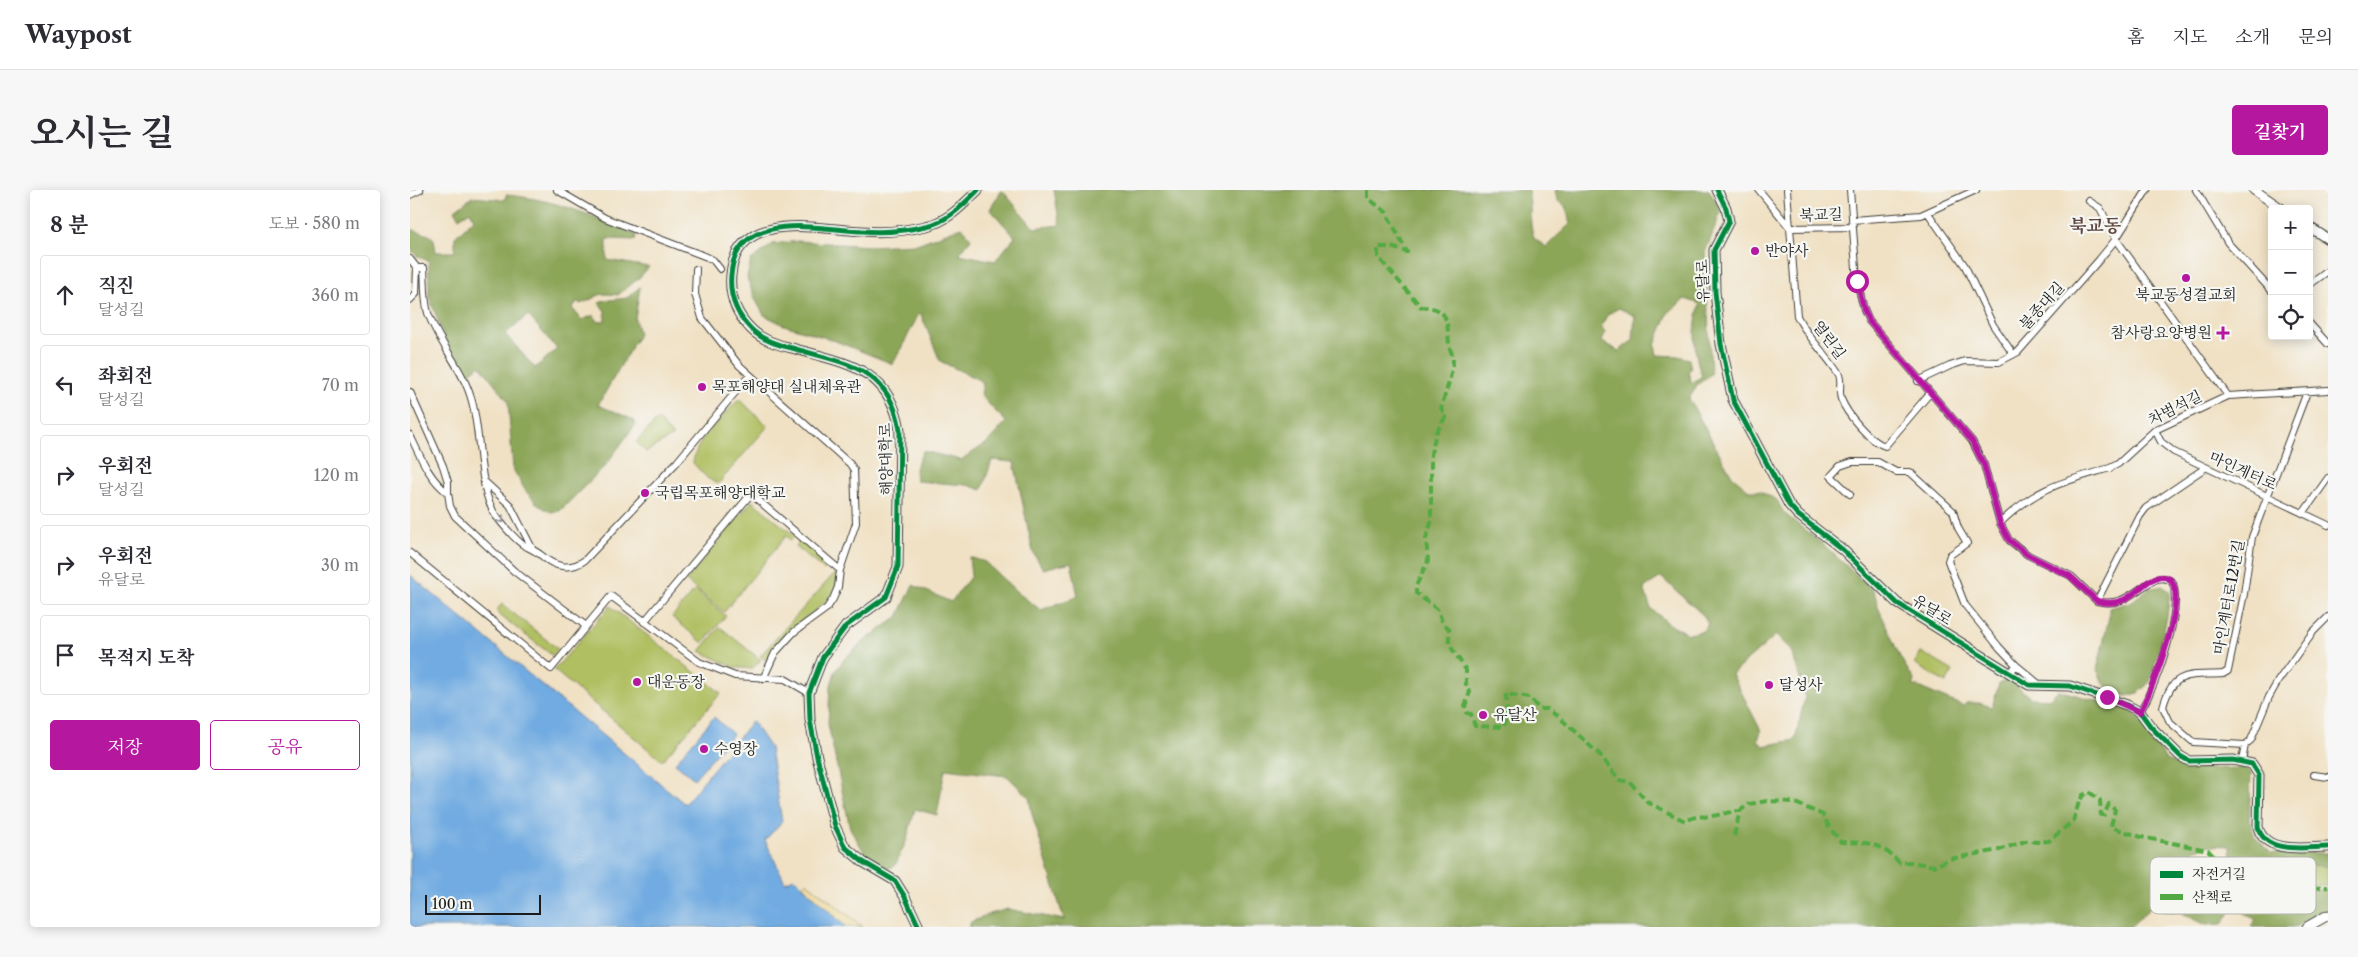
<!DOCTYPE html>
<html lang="ko">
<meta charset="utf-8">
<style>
:root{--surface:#fff;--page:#f7f7f7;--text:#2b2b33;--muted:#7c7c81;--line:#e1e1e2;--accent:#b5179e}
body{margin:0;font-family:"Libre Caslon Text","Noto Serif KR",serif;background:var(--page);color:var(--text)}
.controls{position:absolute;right:15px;top:15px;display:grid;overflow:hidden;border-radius:5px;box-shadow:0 2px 12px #0003}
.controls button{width:45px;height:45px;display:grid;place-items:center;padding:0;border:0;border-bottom:1px solid var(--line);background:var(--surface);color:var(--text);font:25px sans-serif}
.scale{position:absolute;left:15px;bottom:12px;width:116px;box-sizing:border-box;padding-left:5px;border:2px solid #1c1c1c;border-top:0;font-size:14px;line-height:18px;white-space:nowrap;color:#1c1c1c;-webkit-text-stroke:4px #f6f6f2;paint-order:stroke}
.stop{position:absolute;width:15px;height:15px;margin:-11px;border:4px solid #b5179e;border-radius:50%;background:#fff}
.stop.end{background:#b5179e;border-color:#fff;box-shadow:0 1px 5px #0008}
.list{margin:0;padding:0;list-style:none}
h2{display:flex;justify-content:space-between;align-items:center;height:65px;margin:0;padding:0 20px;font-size:21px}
h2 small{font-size:16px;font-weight:400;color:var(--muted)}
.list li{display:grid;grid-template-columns:32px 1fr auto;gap:15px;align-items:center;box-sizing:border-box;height:80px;margin:0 10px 10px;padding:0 10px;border:1px solid var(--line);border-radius:5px}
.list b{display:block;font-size:19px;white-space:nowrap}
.list p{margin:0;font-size:16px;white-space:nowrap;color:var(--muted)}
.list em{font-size:16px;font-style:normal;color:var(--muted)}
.actions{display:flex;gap:10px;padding:15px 20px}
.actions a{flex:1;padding:11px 0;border:1px solid var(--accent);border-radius:5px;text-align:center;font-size:18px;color:var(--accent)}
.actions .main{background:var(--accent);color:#fff}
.icon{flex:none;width:28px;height:28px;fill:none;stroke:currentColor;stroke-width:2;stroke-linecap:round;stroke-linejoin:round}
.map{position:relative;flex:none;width:1918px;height:737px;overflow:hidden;border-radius:5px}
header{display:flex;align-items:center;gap:30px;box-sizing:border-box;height:70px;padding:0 25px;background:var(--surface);border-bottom:1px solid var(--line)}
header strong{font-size:24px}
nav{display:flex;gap:28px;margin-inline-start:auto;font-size:18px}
.intro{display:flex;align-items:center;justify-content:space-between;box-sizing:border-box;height:120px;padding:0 30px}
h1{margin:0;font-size:35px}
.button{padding:12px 22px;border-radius:5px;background:var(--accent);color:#fff;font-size:18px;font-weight:700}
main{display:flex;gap:30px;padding:0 30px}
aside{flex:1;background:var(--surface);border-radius:5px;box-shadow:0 2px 12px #0003}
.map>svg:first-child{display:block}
.green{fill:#b0bf62;stroke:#666e3f}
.forest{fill:#8ca658;stroke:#54613a;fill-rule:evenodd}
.sand{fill:#eeda9e;stroke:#857b5d}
.water{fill:#71abe1;stroke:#46647e}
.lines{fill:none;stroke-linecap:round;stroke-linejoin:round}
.street-casing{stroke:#3c3a35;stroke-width:8}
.secondary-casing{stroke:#3c3a35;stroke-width:11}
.street{stroke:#fff;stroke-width:6}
.secondary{stroke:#fff;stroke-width:9}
.quiet{stroke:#52a943;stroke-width:4;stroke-dasharray:8 4;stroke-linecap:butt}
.cycleway-casing{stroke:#f6f6f2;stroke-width:8}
.cycleway{stroke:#00873e;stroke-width:5}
.oneway{stroke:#999}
.route{stroke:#b5179e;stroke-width:6}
.poi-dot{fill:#b5179e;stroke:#f6f6f2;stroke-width:2}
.labels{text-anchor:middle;stroke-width:4.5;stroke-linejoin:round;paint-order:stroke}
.street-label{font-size:15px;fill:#1c1c1c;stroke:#f6f6f2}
.poi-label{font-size:15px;fill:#1c1c1c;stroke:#f6f6f2;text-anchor:start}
.quarter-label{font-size:18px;font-weight:bold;fill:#604640;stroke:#f6f6f2}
.key{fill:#f6f6f2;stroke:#b5b5b2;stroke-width:1}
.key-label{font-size:14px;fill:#1c1c1c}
</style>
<header>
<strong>Waypost</strong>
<nav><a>홈</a><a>지도</a><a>소개</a><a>문의</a></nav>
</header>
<div class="intro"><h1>오시는 길</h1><a class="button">길찾기</a></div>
<main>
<aside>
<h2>8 분<small>도보 · 580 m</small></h2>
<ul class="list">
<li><svg class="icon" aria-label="ahead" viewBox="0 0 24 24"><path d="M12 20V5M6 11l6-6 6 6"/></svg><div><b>직진</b><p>달성길</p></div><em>360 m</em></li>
<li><svg class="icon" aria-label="left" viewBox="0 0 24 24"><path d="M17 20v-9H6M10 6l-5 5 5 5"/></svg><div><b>좌회전</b><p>달성길</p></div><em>70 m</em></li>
<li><svg class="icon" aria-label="right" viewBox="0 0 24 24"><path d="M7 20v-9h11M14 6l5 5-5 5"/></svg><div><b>우회전</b><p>달성길</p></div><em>120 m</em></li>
<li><svg class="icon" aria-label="right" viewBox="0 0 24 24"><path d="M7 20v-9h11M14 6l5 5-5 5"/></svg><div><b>우회전</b><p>유달로</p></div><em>30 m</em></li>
<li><svg class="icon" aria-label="arrive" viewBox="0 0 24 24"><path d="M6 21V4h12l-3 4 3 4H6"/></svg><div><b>목적지 도착</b></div></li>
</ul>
<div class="actions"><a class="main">저장</a><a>공유</a></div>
</aside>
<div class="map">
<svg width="1918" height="737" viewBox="0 0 1918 737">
<rect width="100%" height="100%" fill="#f6f6f2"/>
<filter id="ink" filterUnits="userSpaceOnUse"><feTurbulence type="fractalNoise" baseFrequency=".02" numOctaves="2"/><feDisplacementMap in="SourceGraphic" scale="10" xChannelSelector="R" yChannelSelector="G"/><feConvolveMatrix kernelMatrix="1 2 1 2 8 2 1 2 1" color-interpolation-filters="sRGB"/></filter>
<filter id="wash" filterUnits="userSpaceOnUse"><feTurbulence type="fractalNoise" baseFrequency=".0096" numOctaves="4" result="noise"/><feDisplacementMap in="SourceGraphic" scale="20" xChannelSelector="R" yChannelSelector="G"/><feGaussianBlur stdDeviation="1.12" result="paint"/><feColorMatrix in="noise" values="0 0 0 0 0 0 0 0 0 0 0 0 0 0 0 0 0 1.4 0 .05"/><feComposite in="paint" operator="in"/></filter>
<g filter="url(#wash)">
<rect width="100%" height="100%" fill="#f0e1c4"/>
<path class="green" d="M329,209l29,27 -50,58 -11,-6 -14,-15c3,-25 30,-46 46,-64z
M248,229l15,17 -27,16 -10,-10z
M342,311l43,35 -4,4 -5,-4 -62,76 -38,-31z
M389,351h3l27,23 -5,6 -28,-23z
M424,384h2c6,25 -28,39 -42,53 -10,10 -18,22 -27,34l-7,-5z
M285,400l31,26 -23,27 -31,-26z
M92,414l56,45 -5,7 -55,-42 -1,-4z
M200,416l111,87 -59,68 -108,-91z
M310,437l41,33 -9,9 -19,-2 -33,-16z
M1511,462l32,19 -7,12 -32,-19z
M1858,670l60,2v23l-55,1z"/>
<path class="forest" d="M592,0l32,38 26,-3 -6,-35h475l2,36 3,12 12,9 24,-23 -4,-17 -9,-7 -2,-10h154l12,22 -16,41 6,121 -14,11 -8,14 43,77 18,15h9l18,9 7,13 43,35 47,43 4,16 22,50 14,23 -1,5 50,21 3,-3h13l13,4 7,-23 10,-5 22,19 18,1 9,-9 71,20 10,7 7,9 20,34 22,9 57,-1 6,5 -2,46 6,18 16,16h57v13l-58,-3v21c-23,-7 -40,-11 -40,-38l-20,-1 -17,5 -2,30 31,-6c10,17 15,34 0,50l-16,1 -26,-13 -15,-1 -13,-5 -22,21h-1161l2,-5 19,-8 18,-5 56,11 -32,-106 -3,-17 -22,-21 -62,-7 -8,46 -22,-6 -8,30 -12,27 -16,5 -9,-9 -20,-34 -22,-104 2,-35 5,-17 10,-14 23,-20 30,-21 15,-32 38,17 20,-26 -2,-19 16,5 33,31 23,17 37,-14 -7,-34 -28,7 -10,-17 -19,-90 -22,-2 -10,30 -15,-5 -51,-4 -1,-12 8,-18 38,9 26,-17 19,-21 -25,-26 2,-14 -43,-21 -20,-49 -27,52 -60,-24 -49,-15 -20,-10 -9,-16 -8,-21 4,-18 22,-16 25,-3 70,5 49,-2 45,-17 9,12 -12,15 36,7 20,-24 -25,-28zM1275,109l15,5c-7,23 -7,49 2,72l-10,7 -4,-11 3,-3 -2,-10 -11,-3 -21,-1 -2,-10 13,-32zM1209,118l16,8 -2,24 -14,11 -17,-9 3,-10 -4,-6 7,-12zM1251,387l43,39 4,8 -5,7 -14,3 -17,-8 -21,-17 -7,-21zM1366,445l16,16 13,46 -10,43 -32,6 -5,-6 3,-9 -29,-57z
M96,5c48,4 86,20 130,40l-1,5 -28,-1v21l42,7 -10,11 -21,17c-24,-3 -18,2 -38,9l-2,-3 -6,7 10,12 12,-5 3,7 8,-1v-10l-6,-8 2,-2 26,-3 13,-11 -5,32 4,15 -41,71 36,15 1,5 -30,41 -45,45 -9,1 -13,-7 -13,-15 -12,-21 -5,-68 -28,-36 -14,11 -2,-1 -20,-37 -15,-42v-35c-19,-7 -19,-9 -19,-32l19,6 5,4 2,13h19v-15l19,-18 -4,-8 -11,7 -4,-8 17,-13 33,3zM118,125l29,34 -22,19 -30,-34z
M1752,396l8,5 -3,26 -17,65 -12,11 -11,3 -16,-4 -8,-10 -6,-12 12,-53v-9l22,-6 17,-13z
M1918,699v18l-33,20h-44l5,-8 -10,-4 -4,-8 15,-9 1,-6 18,1z"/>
<path class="sand" d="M396,692l57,45h-18l-43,-42z"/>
<path class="water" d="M0,385l275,229 67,-83 18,27 12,74 -17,18 20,42 9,-4 52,49h-436z
M304,527l19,17 -39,45 -19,-16z"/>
</g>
<g filter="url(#ink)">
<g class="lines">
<g class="street-casing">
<path id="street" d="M147,0l48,28 102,39 6,3 7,9
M1349,0l31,38 62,-1
M1377,0l10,126c11,22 28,37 41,57 5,7 0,18 3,26 6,15 28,42 44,47l45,-53
M1440,0l7,91 7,29 5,11 103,120 12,24 16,58 9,17 19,15 43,21 26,25c36,11 55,-38 76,-18 9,33 -16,99 -33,129
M1786,0l32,53 44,48
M0,5l10,-5
M1679,11l11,7 16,31 112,157
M1518,23l37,53 28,59 20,29
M1442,30l69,-5 55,-25
M0,69l7,9 -1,26 -6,6
M7,78h7c1,14 0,32 4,45 10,29 35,56 43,85 11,34 6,90 25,118 7,9 17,21 26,28 6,4 13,6 19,11 13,12 29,16 44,5l92,-98 72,-86
M286,79l-1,25 7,24 37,47 111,99 4,6 2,53 -16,47 -2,17 -5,12 -6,9 -33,24 -19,21 -12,26
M1899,95l19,-14
M1899,133l19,21
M1508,191l32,-15 15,-5 34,1 19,-10 81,-92 17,-21 31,-49
M0,202l33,74 5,16v11l2,13 5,10 59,55 72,55
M1745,240l6,12 13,10 154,73
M0,245c10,21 19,44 38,58
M75,292l25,23 22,43
M1440,304l-19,-18 9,-10 12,-4h26l18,10h14l43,39 5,17 9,15 -17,12 -2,6 17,44 34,42 17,18 -6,8
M1894,322l24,-34
M1590,333c37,-36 63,-41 110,-55l8,-4 37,-34 73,-34 100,-6
M0,363l141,116 60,-73 88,66 36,14 50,3 24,14
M1687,411l43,-85 6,-8 59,-40
M234,432l107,-128 89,76
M1606,475l24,20
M1835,555l-52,-3 -23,-20 -7,-15c10,-38 28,-31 60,-33l5,-3 16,-77 8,-57 55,-145
M1832,571l3,-16 6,-5 18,-43 9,-16 34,-48 16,-16
M1904,585l14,2"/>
</g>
<g class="secondary-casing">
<path id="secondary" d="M1307,0l9,18 3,13 -15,29 1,42 6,52 12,56 56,105 9,10 45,35 54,53 132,82 41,1 57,19 13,7 11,15 29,29 9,5 44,-1 19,4 7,11 -1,52c7,28 49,20 70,20
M1844,0l28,19
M1899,37l19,12
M509,737l-14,-30 -10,-16 -32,-19 -18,-15 -10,-21 -18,-69 -7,-37 -1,-27 14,-36 23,-31 40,-29 12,-30 2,-137c-10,-63 -56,-67 -108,-82 -15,-3 -30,-8 -41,-19 -15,-15 -22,-32 -20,-54 5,-66 86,-46 131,-44 22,2 43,0 64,-5 21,-4 37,-21 52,-36
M1897,737l21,-12"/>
</g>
<use href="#street" class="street"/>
<use href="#secondary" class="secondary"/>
<path class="quiet" d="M958,0v8l18,14 21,40 -16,-5h-13v10l43,50c28,0 26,14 28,37 0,5 4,10 4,15 0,13 -8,36 -12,49l5,8 -10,17 -5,20v70l-5,15 2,23 -12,25v7l21,16 5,12 7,8v15l17,26v14l4,8 -5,14 2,7 4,1 4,12 29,1 3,-19 -1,-14 24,4 9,11h8l13,9 40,37 19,25 11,2 17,20 38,19c14,-7 15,-3 27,-5 10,-1 18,-5 28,-5
M1324,646l6,-25 9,-7 19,-3 25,1 30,13 6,12 12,15c30,1 36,-1 59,21l10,-1 25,4 14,-7 50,-9 30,-10 7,2 13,-1 24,-20 6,-19 4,-7 6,-3 11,8 1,15h3l5,-11 6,6 -4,16 3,2 27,9 67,13 24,27 24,5 21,9 51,-4"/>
<g class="cycleway-casing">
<path id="cycleway" d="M1307,0l9,18 3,13 -15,29 1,42 6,52 12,56 56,105 9,10 45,35 54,53 132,82 41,1 57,19 13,7 11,15 29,29 9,5 44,-1 19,4 7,11 -1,52c7,28 49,20 70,20
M509,737l-14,-30 -10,-16 -32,-19 -18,-15 -10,-21 -18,-69 -7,-37 -1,-27 14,-36 23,-31 40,-29 12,-30 2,-137c-10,-63 -56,-67 -108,-82 -15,-3 -30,-8 -41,-19 -15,-15 -22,-32 -20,-54 5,-66 86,-46 131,-44 22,2 43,0 64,-5 21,-4 37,-21 52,-36"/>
</g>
<use href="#cycleway" class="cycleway"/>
</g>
<defs><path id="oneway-chevron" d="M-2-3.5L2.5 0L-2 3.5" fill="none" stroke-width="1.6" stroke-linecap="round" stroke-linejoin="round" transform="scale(1.25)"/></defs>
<use class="oneway" href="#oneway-chevron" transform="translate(91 330) rotate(50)"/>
</g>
<g class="lines" filter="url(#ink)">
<path class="route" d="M1447,91l7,29 5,11 103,120 12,24 16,58 9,17 19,15 42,21 27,25c36,10 43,-24 65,-24 37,-1 -13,120 -22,135l-33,-15"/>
</g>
<g class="poi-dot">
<circle cx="1345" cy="61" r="5"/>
<circle cx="1776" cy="88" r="5"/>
<path d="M1810.5 135.5h5v5h5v5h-5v5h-5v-5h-5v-5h5z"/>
<circle cx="292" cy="197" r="5"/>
<circle cx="235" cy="303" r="5"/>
<circle cx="227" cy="492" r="5"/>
<circle cx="1359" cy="495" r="5"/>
<circle cx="1073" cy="525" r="5"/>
<circle cx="294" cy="559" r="5"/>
</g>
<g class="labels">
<g class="street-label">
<text transform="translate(1411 25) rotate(-2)" y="5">북교길</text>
<text transform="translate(1293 91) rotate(-92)" y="5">유달로</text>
<text transform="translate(1632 116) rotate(-48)" y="5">불종대길</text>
<text transform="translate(1419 150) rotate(53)" y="5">열린길</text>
<text transform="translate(1765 218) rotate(-27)" y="5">차범석길</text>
<text transform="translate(476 269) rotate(-91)" y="5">해양대학로</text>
<text transform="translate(1833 281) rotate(24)" y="5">마인계터로</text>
<text transform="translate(1819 407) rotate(-80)" y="5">마인계터로12번길</text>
<text transform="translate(1522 420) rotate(32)" y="5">유달로</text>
</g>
<g class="poi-label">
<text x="1355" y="66">반야사</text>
<text x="1776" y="110" text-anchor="middle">북교동성결교회</text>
<text x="1802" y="148" text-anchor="end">참사랑요양병원</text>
<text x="302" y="202">목포해양대 실내체육관</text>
<text x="245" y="308">국립목포해양대학교</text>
<text x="237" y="497">대운동장</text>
<text x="1369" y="500">달성사</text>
<text x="1083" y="530">유달산</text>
<text x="304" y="564">수영장</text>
</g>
<g class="quarter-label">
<text x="1685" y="42">북교동</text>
</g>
</g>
<rect x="1740" y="667" width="166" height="57" rx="8" class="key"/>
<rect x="1750" y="681" width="23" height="7" fill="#00873e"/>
<rect x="1750" y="704" width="23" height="6" fill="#52a943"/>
<g class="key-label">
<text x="1782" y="689">자전거길</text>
<text x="1782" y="712">산책로</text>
</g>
</svg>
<div class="controls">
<button>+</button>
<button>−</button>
<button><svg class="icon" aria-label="locate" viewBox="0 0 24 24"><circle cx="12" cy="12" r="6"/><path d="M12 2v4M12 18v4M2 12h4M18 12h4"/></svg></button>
</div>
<div class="scale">100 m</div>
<div class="stop" style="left:1447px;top:91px"></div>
<div class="stop end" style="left:1697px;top:507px"></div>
</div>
</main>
